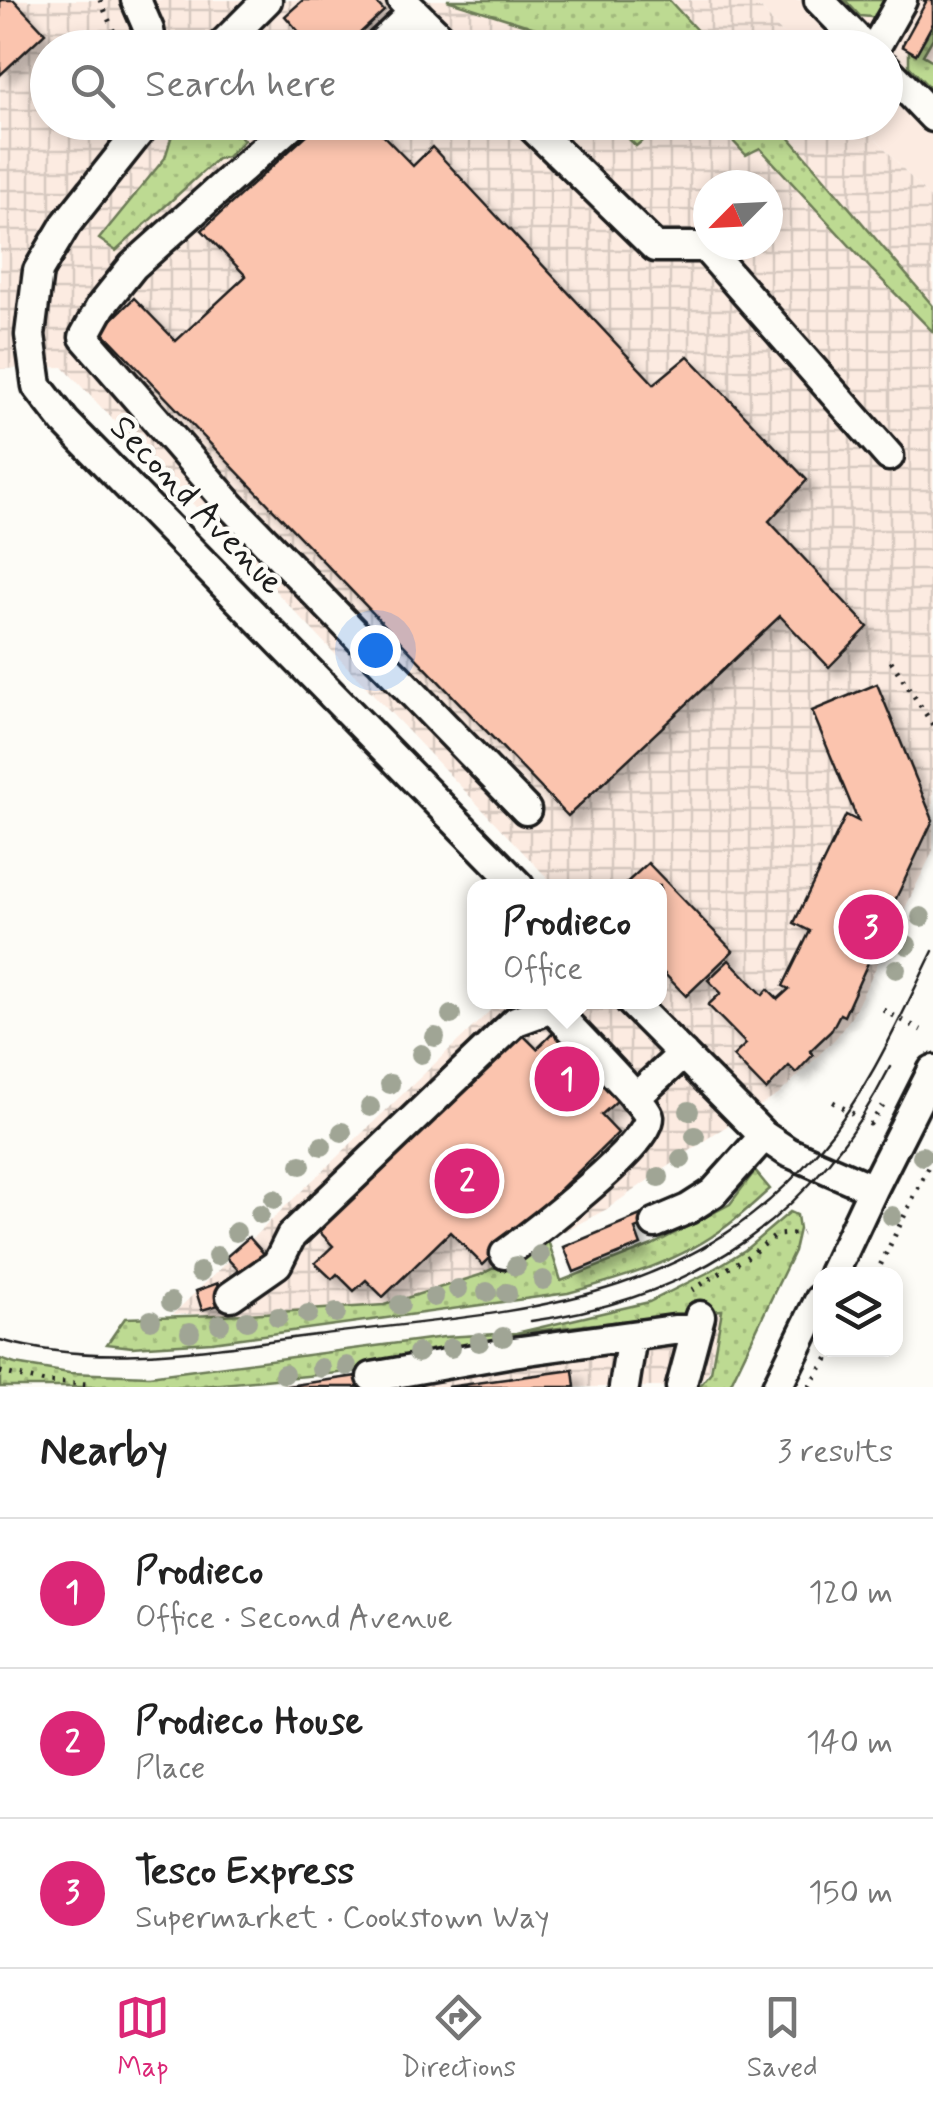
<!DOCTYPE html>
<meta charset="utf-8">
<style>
:root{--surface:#fff;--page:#f6f6f6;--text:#222;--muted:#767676;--line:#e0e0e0;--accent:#db2777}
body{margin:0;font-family:Mynerve,sans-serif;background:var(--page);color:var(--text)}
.controls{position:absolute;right:30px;bottom:30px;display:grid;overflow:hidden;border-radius:20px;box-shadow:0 5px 15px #0003}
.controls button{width:90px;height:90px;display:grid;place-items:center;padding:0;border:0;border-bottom:2px solid var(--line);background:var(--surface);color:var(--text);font:50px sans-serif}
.compass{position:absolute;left:693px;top:170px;width:90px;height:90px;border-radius:50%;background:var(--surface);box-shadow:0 5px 15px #0003;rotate:246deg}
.you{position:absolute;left:375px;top:650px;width:35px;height:35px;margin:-25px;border:8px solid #fff;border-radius:50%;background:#1a73e8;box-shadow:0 0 0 15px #1a73e833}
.badge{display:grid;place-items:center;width:65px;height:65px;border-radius:50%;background:var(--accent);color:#fff;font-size:32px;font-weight:700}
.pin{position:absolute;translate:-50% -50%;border:5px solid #fff;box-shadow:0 2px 10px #0006}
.popup{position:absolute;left:467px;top:879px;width:200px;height:130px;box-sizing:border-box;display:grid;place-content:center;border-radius:20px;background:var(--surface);filter:drop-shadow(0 2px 8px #0005);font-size:32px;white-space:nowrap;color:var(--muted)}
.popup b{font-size:38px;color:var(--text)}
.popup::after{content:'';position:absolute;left:50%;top:100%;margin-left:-20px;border:20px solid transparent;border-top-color:var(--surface)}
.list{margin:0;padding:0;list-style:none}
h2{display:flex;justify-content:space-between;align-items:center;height:130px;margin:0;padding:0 40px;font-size:42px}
h2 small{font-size:32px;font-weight:400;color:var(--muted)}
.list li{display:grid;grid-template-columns:65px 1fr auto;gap:30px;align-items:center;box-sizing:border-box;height:150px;padding:0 40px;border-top:2px solid var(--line)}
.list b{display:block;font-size:38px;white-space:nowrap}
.list p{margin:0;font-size:32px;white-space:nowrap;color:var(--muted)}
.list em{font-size:32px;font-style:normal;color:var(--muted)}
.icon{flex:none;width:55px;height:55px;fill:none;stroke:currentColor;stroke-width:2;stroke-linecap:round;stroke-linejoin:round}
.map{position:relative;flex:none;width:933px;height:1387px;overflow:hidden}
.search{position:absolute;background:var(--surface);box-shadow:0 5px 15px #0003;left:30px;right:30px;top:30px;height:110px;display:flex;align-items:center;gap:25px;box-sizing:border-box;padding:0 35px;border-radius:55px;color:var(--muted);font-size:38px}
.sheet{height:580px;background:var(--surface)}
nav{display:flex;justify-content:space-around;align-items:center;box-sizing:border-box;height:140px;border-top:2px solid var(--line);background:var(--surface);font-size:28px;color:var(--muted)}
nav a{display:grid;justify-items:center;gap:5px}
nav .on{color:var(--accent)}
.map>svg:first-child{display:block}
.built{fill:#fcebe1}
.industrial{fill:url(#industrial-grid);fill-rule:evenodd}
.grass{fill:url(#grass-dots);stroke:#6c7b57;stroke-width:2.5}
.building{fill:#fbc4ae;stroke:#1c1c1c;stroke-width:2.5;filter:url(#shadow)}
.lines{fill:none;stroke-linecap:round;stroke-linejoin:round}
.minor-casing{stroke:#1c1c1c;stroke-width:35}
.path{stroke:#1c1c1c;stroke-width:5;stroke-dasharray:2.5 8;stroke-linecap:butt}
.minor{stroke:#fdfcf7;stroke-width:28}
.tram{stroke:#1c1c1c;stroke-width:2.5}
.tree{fill:#a0a595}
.labels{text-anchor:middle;stroke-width:9;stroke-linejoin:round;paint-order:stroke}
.street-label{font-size:35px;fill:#1c1c1c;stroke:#fdfcf7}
</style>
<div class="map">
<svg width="933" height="1387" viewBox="0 0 933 1387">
<defs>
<pattern id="industrial-grid" width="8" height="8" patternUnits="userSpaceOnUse" patternTransform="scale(2.5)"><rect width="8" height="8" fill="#fcebe1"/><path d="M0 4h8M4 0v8" fill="none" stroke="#d7c9c0"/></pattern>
<pattern id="grass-dots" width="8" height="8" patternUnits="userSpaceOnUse" patternTransform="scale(2.5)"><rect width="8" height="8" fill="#bdda92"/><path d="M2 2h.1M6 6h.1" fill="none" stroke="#a2ba7d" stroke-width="1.8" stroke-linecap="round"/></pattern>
<filter id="shadow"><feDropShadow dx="9" dy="9" stdDeviation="5" flood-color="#0004"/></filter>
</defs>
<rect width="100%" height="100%" fill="#fdfcf7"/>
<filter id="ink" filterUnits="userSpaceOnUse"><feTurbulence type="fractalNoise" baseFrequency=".01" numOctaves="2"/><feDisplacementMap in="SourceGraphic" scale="20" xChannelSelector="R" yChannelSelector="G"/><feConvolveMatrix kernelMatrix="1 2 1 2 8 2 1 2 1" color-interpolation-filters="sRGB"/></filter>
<g filter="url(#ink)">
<path class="built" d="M753,0h180v202l-71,-79 24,-1v-74l-91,-1z"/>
<path class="industrial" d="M0,0h753l42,47 -747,1v74l814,1 71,79v649l-81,165 -17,23 -57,56 -64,39 -107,75 -127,66 -96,30 -136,9h-75l326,-312h161v-116h-105l-492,-519 -63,2zM708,185h60v60h-60z
M723,1311l-14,60 -13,16h-432l101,-13 141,-36z"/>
<path class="grass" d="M447,0h222l43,47h-151l-16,-16z
M845,0h48l-13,22 -9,-5 -11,-1z
M933,25v13l-10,17 10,6v24l-4,2 -20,-21v-15l7,3z
M176,122l52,1 16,17 -17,17 -10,2 -101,92 -17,-12 66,-81z
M613,123h51l-28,23z
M716,123h61l156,183v26l-61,-62 -112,-122 -14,7z
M755,1171l15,18c-14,12 -27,25 -42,36 -46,36 -105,53 -160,68l-356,49 -80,5 -25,-3 18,-26 123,-4 136,-9 96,-30 68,-35 13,41 91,-36 78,-41z
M790,1212l7,3 2,14 -5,22 -65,136h-30l12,-15 11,-62 -198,22 -48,21 -116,18 -169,16h-191v-28l15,5 54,9 80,3 295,-39 72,-4 133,-31 58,-29 38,-23z"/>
<path class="building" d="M0,0h14l31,33 -45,42z
M303,0h71l10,11 -40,37h-61l16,-16 -14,-16z
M923,0h10v23l-17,31 -14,-8 24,-44z
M321,122h49l43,44 19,-19 222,237 34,-28 119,124 -38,41 99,106 -39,40 -49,-51 -212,200 -467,-486 33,-32 42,43 70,-65 -44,-46z
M877,684l56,136 -42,89 5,3 -21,47 -4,-3 -27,60 -4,-2 -9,17 -21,20 3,4 -17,18 -7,-7 -23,24 -33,-34 13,-12 -38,-39 13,-12 -13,-13 21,-20 34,35 5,-6 10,10 11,-10 -6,-3 27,-55 -16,-8 52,-108 12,6 -46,-110z
M648,863l85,88 -47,45 -26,-27v-83h-37z
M520,1032l17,17 16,-16 65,67 -17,15 17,18 -135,132 -33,-33 -67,65 -17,-17 -12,11 -17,-17 -5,5 -17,-16 18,-17 -16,-17z
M643,1214l4,10 -12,5 6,16 -67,27 -10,-25z
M249,1237l16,18 -22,20 -17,-18z
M218,1283l7,20 -23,7 -6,-19z
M573,1370l2,17h-128z
M364,1375l2,12h-86z"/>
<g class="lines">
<g class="minor-casing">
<path id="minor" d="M136,0l13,30 3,18
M402,0l49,48
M819,0l47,48
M222,45l45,-45
M376,48l38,-36
M875,48l27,-48
M886,68l47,49
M147,122l-81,102 -28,47 -8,64 7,51 28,36 454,464
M294,122l-161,144 -32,40 -17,31 147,169 295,304
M527,122l128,125h50l184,209
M631,1002l133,134 24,16 85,37
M635,1098l48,-44
M655,1223l33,-14 25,-16 51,-57
M505,1254c25,-18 146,-110 144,-137 -1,-11 -84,-94 -97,-109
M833,1274l40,-85 60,-119
M231,1296l46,-32 14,-28 225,-215 36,-13 7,-6
M372,1377l141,-25 161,-22h22
M624,1387l8,-51
M681,1387l19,-71
M777,1387l43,-88"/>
</g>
<path class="path" d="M100,0l21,48
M891,661l42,64
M883,1010l38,20
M833,1102l37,22 13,-18
M876,1274l57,-117
M692,1290l55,-33 30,-22 25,-2
M0,1372l45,10 46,2
M809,1387l24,-37"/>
<use href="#minor" class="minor"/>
<path class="tram" d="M531,1321c166,-23 283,-104 359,-254
M0,1340c104,29 211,8 316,-5 192,-24 371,-25 504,-187 49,-58 80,-130 113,-197"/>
</g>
<g class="tree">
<circle cx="921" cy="917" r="10"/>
<circle cx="907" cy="945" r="10"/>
<circle cx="896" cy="969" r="10"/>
<circle cx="451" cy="1015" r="10"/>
<circle cx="435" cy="1037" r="10"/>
<circle cx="421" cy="1054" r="10"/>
<circle cx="390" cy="1084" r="10"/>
<circle cx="370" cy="1107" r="10"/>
<circle cx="689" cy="1111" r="10"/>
<circle cx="342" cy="1132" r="10"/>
<circle cx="695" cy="1136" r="10"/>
<circle cx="322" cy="1146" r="10"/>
<circle cx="922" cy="1156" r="10"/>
<circle cx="681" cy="1159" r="10"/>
<circle cx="301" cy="1165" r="10"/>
<circle cx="659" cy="1177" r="10"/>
<circle cx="274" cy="1199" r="10"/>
<circle cx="260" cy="1214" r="10"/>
<circle cx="892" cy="1216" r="10"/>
<circle cx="236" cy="1232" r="10"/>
<circle cx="540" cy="1255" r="10"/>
<circle cx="217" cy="1256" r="10"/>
<circle cx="516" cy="1266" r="10"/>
<circle cx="200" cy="1272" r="10"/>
<circle cx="543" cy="1280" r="10"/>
<circle cx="458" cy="1289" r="10"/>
<circle cx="487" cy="1292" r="10"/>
<circle cx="507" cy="1293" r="10"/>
<circle cx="434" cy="1297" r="10"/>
<circle cx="171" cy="1302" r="10"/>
<circle cx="400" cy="1305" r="10"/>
<circle cx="336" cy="1313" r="10"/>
<circle cx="308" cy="1314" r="10"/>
<circle cx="278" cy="1317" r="10"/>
<circle cx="151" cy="1320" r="10"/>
<circle cx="247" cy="1321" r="10"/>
<circle cx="220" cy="1324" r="10"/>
<circle cx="190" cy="1332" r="10"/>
<circle cx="503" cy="1337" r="10"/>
<circle cx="479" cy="1342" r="10"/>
<circle cx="451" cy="1348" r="10"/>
<circle cx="418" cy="1353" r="10"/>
<circle cx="347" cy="1366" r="10"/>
<circle cx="321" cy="1368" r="10"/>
<circle cx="284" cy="1374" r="10"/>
</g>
</g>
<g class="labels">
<g class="street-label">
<text transform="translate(198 504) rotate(46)" y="12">Second Avenue</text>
</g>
</g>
</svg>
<div class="controls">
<button><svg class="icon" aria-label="layers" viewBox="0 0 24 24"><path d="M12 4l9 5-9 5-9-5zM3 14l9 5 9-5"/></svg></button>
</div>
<svg class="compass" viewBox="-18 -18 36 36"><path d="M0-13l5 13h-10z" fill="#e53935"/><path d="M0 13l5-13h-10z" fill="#767676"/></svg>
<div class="you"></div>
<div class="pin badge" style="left:567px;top:1079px">1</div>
<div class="popup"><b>Prodieco</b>Office</div>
<div class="pin badge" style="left:467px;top:1181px">2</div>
<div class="pin badge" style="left:871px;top:927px">3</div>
<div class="search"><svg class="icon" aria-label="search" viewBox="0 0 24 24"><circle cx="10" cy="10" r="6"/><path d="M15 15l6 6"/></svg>Search here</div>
</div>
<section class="sheet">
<h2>Nearby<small>3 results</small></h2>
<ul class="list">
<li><span class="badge">1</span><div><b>Prodieco</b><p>Office · Second Avenue</p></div><em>120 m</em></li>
<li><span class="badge">2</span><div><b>Prodieco House</b><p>Place</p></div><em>140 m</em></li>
<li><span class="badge">3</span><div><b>Tesco Express</b><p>Supermarket · Cookstown Way</p></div><em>150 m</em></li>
</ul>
</section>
<nav>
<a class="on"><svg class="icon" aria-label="map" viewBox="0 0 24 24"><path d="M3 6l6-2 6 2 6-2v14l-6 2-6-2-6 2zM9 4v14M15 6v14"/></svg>Map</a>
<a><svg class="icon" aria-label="directions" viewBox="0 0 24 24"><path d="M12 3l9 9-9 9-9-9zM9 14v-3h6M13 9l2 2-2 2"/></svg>Directions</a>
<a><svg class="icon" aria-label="saved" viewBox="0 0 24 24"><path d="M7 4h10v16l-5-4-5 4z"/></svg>Saved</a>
</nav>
